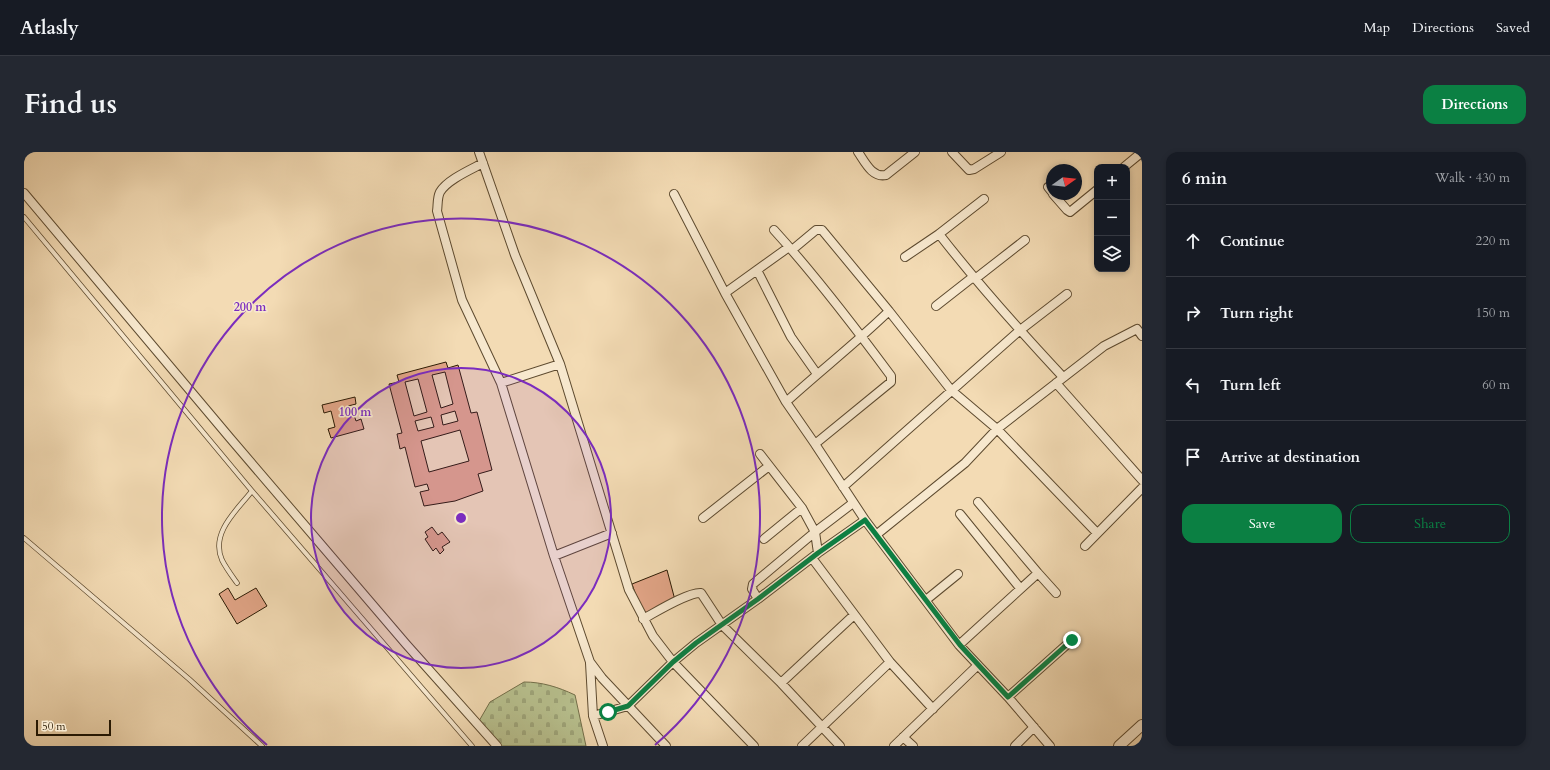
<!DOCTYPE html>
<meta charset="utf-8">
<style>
:root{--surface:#171b24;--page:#242831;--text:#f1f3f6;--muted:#9ea1a6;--line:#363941;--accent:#0b8043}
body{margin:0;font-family:Cardo,serif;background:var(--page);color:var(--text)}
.controls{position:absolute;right:12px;top:12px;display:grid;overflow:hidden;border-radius:8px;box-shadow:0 2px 6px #0003}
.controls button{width:36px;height:36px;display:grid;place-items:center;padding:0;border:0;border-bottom:1px solid var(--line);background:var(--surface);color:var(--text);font:20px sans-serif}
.compass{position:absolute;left:1022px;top:12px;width:36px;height:36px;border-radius:50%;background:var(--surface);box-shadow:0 2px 6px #0003;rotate:75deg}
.scale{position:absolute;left:12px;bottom:10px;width:75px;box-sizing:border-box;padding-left:4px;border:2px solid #2b1a03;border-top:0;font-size:11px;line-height:14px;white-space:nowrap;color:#2b1a03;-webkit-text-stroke:3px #f7e8ce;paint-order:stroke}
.stop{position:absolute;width:12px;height:12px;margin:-9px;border:3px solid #0b8043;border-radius:50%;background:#fff}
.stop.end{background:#0b8043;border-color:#fff;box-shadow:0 1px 4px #0008}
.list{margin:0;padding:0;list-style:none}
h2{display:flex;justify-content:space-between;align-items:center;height:52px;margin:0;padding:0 16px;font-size:17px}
h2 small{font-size:13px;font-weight:400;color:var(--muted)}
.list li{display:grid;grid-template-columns:26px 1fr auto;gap:12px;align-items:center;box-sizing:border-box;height:72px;padding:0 16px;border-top:1px solid var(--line)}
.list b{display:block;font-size:15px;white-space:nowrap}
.list em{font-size:13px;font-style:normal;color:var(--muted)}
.actions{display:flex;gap:8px;padding:12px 16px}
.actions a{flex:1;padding:9px 0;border:1px solid var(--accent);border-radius:12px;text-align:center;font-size:14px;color:var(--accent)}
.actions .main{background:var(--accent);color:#fff}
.icon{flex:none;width:22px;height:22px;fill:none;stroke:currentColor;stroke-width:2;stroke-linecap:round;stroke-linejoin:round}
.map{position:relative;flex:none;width:1118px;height:594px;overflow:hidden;border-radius:12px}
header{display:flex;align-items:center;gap:24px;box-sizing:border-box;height:56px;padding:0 20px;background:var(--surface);border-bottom:1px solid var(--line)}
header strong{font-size:19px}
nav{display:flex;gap:22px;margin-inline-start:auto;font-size:14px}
.intro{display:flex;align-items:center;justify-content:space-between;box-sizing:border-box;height:96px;padding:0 24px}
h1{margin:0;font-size:28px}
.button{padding:10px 18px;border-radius:12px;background:var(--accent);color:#fff;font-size:14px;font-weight:700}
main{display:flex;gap:24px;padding:0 24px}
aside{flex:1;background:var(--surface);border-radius:12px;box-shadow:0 2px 6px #0003}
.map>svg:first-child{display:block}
.cemetery{fill:url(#cemetery-stones);stroke:#726e49}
.building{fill:#e2a587;stroke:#2b1a03;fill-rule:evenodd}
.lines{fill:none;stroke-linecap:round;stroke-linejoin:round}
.service-casing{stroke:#5d4a2f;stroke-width:5.5}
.minor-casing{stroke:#5d4a2f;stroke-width:10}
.tertiary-casing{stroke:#5d4a2f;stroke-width:12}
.service{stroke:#f7e8ce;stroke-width:4}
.minor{stroke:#f7e8ce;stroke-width:8}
.tertiary{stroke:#f7e8ce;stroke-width:10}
.route{stroke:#0b8043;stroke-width:5}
.ring{fill:none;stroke:#7b2cbf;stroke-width:2}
.centre{fill:#7b2cbf;stroke:#f7e8ce;stroke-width:2}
.ring-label{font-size:12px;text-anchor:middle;font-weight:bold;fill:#7b2cbf;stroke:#f7e8ce;stroke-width:3;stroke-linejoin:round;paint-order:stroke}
</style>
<header>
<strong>Atlasly</strong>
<nav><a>Map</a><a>Directions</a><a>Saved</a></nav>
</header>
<div class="intro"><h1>Find us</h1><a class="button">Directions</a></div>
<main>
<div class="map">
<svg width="1118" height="594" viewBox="0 0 1118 594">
<defs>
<pattern id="cemetery-stones" width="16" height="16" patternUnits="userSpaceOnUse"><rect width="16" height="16" fill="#b8c18f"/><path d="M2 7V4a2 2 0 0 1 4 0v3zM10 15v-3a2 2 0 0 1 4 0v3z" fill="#9ea57a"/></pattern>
</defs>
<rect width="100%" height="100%" fill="#f3dbb4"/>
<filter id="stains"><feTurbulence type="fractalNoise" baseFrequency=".005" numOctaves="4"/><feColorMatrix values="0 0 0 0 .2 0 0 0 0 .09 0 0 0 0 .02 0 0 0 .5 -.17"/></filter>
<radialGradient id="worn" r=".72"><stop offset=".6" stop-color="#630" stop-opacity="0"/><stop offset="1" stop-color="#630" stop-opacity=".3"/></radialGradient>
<path class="cemetery" d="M500,530c18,0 34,5 51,13l11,51h-85l-22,-25 11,-19z"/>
<path class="building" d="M422,210l2,6 10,-3 13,48 6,-1 15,58 -14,4 5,17 -28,10 -31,5 -4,-14 9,-2 -2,-6 -12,3 -10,-40 -5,2 -3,-15 5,-1 -13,-49 10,-2 -2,-7zM421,220l8,32 -12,4 -9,-33zM394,227l9,33 -13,4 -9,-34zM431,259l3,10 -15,4 -2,-10zM407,265l3,10 -16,4 -3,-10zM436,278l9,31 -40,11 -8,-31z
M331,245l1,7 -8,2 2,10 4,-1 2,6 5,-2 3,10 -33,9 -3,-9 7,-2 -4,-16 -7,2 -2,-8z
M408,375l6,8 4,-3 8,10 -8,5 2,3 -4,4 -4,-6 -3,3 -8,-12 3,-2 -3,-5z
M643,418l8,30 -32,16 -11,-32z
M204,436l7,12 21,-12 11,18 -30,18 -18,-30z"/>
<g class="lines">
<g class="service-casing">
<path id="service" d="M0,65l228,274 220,255
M0,386l165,141 73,67
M213,431c-5,-7 -11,-15 -15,-23 -12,-27 15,-50 30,-69"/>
</g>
<g class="minor-casing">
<path id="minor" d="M455,0l36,103 45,109 69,226 24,46 20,26 81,84
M834,0c7,10 14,26 28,23l29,-23
M928,0l17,18 5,-1 27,-17
M459,11c-13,7 -36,17 -43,29 -3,6 -2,13 -3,19l25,89 39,83 53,173 36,106 12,16 64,68
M1100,15l17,-14 -2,-1
M1024,35l4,5
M0,41l206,245 176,206 91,102
M650,42l51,99 61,109 29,42 50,76 94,125 49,52 42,49
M1029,42l14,16 3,2 27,-22
M750,78c42,46 80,96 117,146v6l-5,4 -71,58
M915,82c39,50 81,97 124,143
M768,98l24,-20h6l67,81 62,79 46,39 100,104
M881,105l34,-23 45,-35
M733,118l34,67 26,37
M951,127l50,-39
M701,141l64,-46
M912,154l37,-29
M477,231l59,-19
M1032,231l86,97
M762,250c34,-31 70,-59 103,-91
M736,302l42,54 13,24 3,21
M819,335l176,-156 48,-37
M954,350l60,71 18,20
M936,362l60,74
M679,366l66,-52
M852,383l89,-72 32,-34 107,-83 33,-17 5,7
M740,387l38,-31
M1061,394l57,-58
M530,404l58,-23
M788,406l78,104 43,47
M734,447l-6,-10 1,-5 62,-52 38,-29
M902,448l32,-26
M619,467c13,-7 45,-27 58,-26l21,32 59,58 59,63
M935,493l79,-72
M566,511l3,53 10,30
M757,531l73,-68
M984,545l64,-57
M569,564l35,-10 45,-44 23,-19 62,-44 60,-46 47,-33
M879,585l10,9
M778,594l88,-84
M870,594l84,-81
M991,594l19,-19"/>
</g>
<g class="tertiary-casing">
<path id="tertiary" d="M1095,594l23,-21"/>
</g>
<use href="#service" class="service"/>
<use href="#minor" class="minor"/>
<use href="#tertiary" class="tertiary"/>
</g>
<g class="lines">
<path class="route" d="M584,560l20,-6 45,-44 23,-19 62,-44 60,-46 47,-33 95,125 48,52 64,-57"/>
</g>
<circle cx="437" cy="366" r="150" fill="#7b2cbf" fill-opacity=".12"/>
<g class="ring">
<circle cx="437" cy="366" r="150"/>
<path d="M243 593A299 299 0 1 1 631 593"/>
</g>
<circle cx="437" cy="366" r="6" class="centre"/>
<g class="ring-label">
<text x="226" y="159">200 m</text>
<text x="331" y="264">100 m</text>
</g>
<rect width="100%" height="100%" filter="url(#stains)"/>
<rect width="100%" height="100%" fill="url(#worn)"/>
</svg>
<div class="controls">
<button>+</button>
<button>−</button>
<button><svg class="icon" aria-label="layers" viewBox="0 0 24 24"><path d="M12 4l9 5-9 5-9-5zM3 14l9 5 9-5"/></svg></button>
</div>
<svg class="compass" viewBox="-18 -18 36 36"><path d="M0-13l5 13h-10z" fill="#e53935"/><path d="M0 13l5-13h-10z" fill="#9ea1a6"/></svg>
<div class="scale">50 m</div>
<div class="stop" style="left:584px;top:560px"></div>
<div class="stop end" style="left:1048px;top:488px"></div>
</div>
<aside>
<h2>6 min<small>Walk · 430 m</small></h2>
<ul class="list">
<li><svg class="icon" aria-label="ahead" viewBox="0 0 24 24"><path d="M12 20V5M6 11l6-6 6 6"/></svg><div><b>Continue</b></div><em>220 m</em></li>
<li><svg class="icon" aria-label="right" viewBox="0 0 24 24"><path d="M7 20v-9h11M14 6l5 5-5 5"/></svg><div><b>Turn right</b></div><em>150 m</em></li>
<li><svg class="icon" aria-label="left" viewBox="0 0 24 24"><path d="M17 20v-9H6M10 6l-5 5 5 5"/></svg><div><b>Turn left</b></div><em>60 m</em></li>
<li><svg class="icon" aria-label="arrive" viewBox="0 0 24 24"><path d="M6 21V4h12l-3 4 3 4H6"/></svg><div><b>Arrive at destination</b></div></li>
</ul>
<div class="actions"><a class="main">Save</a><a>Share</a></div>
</aside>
</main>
